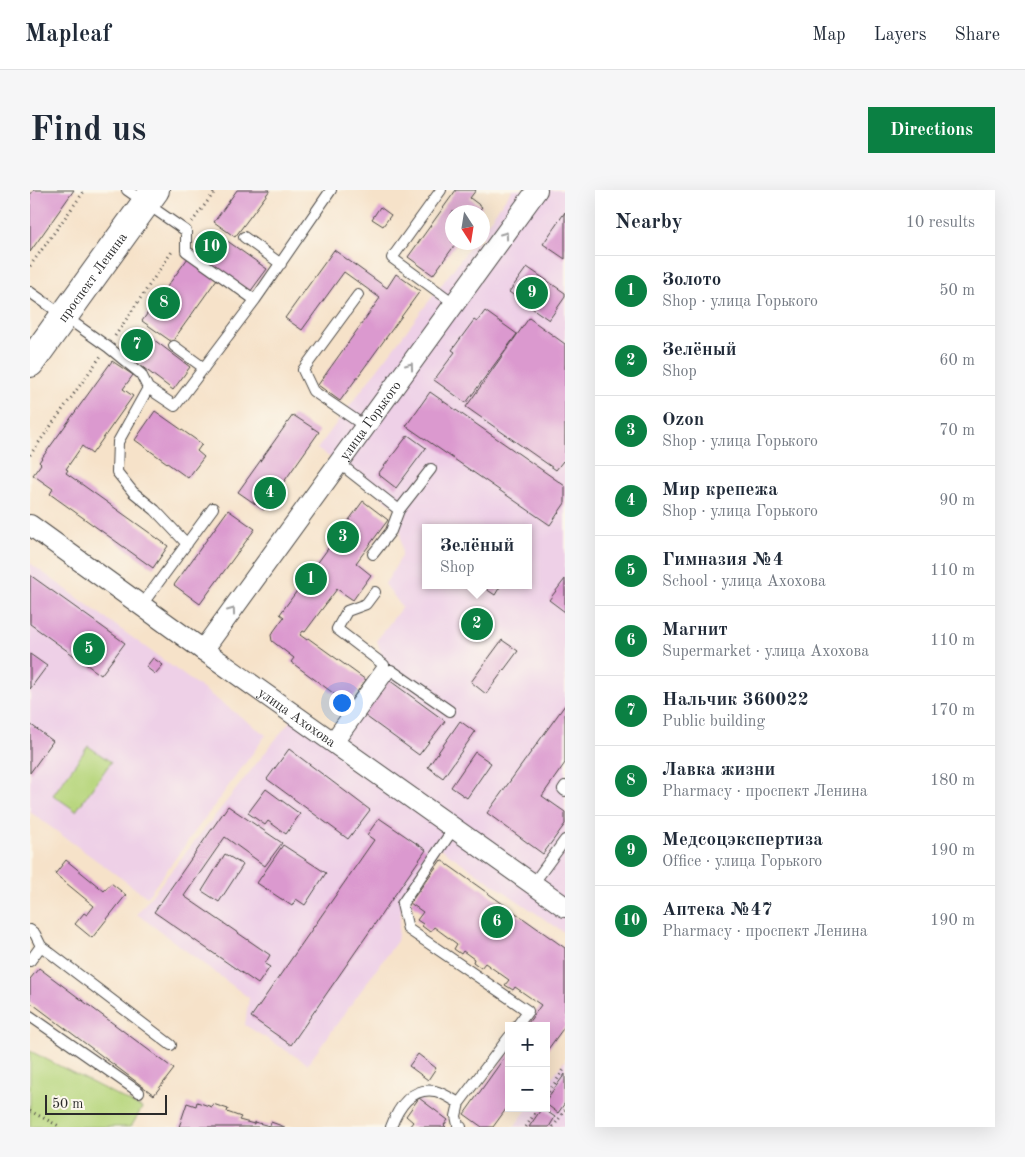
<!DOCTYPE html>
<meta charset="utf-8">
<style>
:root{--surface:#fff;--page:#f6f6f7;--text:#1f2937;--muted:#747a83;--line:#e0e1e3;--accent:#0b8043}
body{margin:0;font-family:"Old Standard TT",serif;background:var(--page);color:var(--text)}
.controls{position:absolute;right:15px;bottom:15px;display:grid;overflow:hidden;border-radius:0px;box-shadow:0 5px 20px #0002}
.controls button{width:45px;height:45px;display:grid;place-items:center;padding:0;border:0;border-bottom:1px solid var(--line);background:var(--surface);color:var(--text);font:25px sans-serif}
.compass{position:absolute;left:415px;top:15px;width:45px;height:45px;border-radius:50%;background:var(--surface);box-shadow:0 5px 20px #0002;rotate:168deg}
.scale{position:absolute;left:15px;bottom:12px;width:122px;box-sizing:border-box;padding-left:5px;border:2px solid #2b2b2b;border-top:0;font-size:14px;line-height:18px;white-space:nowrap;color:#2b2b2b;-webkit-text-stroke:4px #fbf7ec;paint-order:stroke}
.you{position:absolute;left:311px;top:512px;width:18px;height:18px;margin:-12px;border:4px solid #fff;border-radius:50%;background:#1a73e8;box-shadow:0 0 0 8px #1a73e833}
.badge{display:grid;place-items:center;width:32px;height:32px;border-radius:50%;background:var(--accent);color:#fff;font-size:16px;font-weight:700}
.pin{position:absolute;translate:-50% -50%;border:2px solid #fff;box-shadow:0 1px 5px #0006}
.popup{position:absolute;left:392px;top:334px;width:110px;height:65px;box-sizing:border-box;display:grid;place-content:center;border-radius:0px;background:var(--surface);filter:drop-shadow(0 1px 4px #0005);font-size:16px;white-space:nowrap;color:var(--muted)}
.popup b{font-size:19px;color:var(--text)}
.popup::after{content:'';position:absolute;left:50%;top:100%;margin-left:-10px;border:10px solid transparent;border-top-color:var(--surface)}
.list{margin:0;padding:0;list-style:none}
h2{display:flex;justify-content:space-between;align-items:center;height:65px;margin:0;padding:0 20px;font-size:21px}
h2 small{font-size:16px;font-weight:400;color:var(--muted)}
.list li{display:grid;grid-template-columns:32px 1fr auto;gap:15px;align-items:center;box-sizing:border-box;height:70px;padding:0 20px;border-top:1px solid var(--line)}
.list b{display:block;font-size:19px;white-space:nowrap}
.list p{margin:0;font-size:16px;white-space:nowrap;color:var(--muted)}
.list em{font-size:16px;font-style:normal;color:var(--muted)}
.map{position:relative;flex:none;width:535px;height:937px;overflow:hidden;border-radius:0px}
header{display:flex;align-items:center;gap:30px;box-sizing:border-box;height:70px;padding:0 25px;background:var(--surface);border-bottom:1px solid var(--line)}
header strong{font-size:24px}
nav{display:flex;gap:28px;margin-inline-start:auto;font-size:18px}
.intro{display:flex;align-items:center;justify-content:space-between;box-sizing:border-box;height:120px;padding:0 30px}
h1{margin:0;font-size:35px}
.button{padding:12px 22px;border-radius:0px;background:var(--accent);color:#fff;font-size:18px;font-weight:700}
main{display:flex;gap:30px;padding:0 30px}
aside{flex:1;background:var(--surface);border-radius:0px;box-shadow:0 5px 20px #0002}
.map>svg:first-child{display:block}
.built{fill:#eed0e7;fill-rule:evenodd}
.green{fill:#b7d67d;stroke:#718054}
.building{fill:#db99cf}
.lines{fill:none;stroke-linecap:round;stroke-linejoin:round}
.service-casing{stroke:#494643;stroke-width:12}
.minor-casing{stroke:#494643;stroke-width:22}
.secondary-casing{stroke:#494643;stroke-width:30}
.path{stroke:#494643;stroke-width:3;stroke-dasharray:1 4;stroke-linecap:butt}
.service{stroke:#fff;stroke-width:10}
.minor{stroke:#fff;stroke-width:20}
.secondary{stroke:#fff;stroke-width:28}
.oneway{stroke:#a0a0a0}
.labels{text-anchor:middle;stroke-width:4.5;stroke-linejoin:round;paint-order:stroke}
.street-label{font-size:14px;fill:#2b2b2b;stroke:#fbf7ec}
</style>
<header>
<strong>Mapleaf</strong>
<nav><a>Map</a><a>Layers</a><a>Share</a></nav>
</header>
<div class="intro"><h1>Find us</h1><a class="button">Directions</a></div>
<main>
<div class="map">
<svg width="535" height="937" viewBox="0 0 535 937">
<rect width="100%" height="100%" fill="#fbf7ec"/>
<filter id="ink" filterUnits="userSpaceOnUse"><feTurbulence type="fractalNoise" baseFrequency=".02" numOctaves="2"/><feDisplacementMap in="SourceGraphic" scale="10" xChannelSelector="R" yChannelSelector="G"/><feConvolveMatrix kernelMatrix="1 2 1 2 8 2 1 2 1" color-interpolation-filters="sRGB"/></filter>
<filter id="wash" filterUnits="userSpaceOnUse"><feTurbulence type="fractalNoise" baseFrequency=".0096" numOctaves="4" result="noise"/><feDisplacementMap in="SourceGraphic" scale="20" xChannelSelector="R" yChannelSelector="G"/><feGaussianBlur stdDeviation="1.12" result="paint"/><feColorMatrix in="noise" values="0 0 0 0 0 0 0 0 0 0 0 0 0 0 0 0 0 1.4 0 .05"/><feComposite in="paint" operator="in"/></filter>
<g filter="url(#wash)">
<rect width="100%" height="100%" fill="#f6e2c9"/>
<path class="built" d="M482,0h53v743l-125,-85 -38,56 -5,37 -89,123 -63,-39 4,-27 -112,-84 158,-199 34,25 55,-75 -7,-25 25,-33 -17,-23 17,-28 -3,-46 -60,-47 -22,-14 156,-206 9,-1 1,-13zM396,338h102v57h-102z
M0,373l236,172 -119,162 -117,-85z
M535,870v67h-51l14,-19h18v-23z"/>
<path class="green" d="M58,556l23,16 -35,49 -23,-16z
M0,861l112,57 -11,19h-101z"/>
<g id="blocks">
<path class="building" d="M4,0h40l-44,62v-57z
M207,0h33l-35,47 -21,-15z
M426,0h20l-6,8 12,9 -4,5h-26v30h5l-24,33 -25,-18z
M350,17l11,8 -8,11 -11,-7z
M535,22v47l-22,-15z
M186,43l51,36 -17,23 -51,-35z
M304,60l53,38 9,-14 24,17 -80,110 -22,-16 62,-87 -36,-26 -42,58 -17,-12z
M158,68l29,21 -45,63 -30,-21z
M497,77l38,26v4l-16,23 -40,-28z
M455,121l32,23 -51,69 -32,-23 21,-28 -3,-2 22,-30 3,2z
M499,128l36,26v119l-2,-2 -7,9 -90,-63z
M111,140l49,37 -17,23 -49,-37z
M82,171l21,14 -10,14 10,7 -41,58 -10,-8 -16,23 2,1 -2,3 102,73 -15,22 -103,-74 3,-5 -20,-14 8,-11 -2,-2z
M400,202l135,94v17l-15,22 -144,-99z
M125,221l47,33 -5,7 7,6 -16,21 -53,-38z
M263,225l26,17 -55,78 -26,-18z
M378,245l18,13 -30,40 -18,-14z
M333,311l25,19 -32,43 15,12 -18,25 -16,-11 -32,43 -2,-1 -3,4 7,5 1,-2 58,42 -18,24 -57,-42 3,-4 -22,-17 -1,-6 13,-18 -4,-3z
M198,320l27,19 -55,75 -26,-19z
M0,385l95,68 -24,32 -71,-51z
M535,389v33l-16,-12z
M450,395h21l-6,10z
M472,450l16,11 -32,43 -15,-12z
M0,464l17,12 -17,23z
M123,468l10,7 -8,9 -9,-7z
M359,490l56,41 -26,34 -55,-40z
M535,515v58l-23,33 23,16v12l-22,30 -56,-41z
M430,531l15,11 -32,46 -15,-11z
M0,534l23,17 -23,32z
M259,559l81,61 -22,29 -81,-60z
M445,562l16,11 -24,35 -16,-11z
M236,599l34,25 -14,20 -18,-13 -3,4 -17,-12z
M198,616l54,37 -17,23 -40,-29 -41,59 86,59 -5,9 5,3 -12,17 -104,-72z
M349,628l47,32 -135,195 -40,-28 123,-177 -7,-5z
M253,655l43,28 -21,32 -9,-6 -4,7 -35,-23z
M195,664l18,11 -24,37 -17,-11z
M36,670l38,31 7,-8 15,12 -34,43 -17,-14 9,-11 3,2 7,-9 -39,-32z
M411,670l124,88v78l-19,26v-26h-20l15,-21 -26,-18 -2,3 -8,-5 4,-5 -24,-17 -4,5 -8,-6 1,-3 -11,-8 -2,3 -7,-5 3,-5 -23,-17 -4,5 -8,-6 1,-2 -6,-4 6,-8 -13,-9z
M9,778l135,101 -20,26 -124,-93v-23z
M479,861v54l-16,22h-11l-18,-13z
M388,864l18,14 -8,12 -19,-14z
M535,884v29l-7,10 -12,-9v-4z
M389,908l29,22 -4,5 2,2h-37l4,-5 -7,-6z
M167,912l15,5 1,-3 15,5 -1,3 14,5 -2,3 15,4v-2l16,4 1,-4 14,5h-106l8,-24 9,3z
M512,918l13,9 -6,10h-20z"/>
</g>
</g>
<g filter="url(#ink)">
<use href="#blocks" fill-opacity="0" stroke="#494643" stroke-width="1"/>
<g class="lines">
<g class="service-casing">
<path id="service" d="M97,0l59,41v20l69,49
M411,0l-49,68 63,46
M214,47l37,27
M0,102l78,55 33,27 7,14
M328,105l-55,75 10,21 53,36
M144,156l30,22
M309,273l60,47
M157,354l-32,-34 -22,-18 -16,-20 1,-30 30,-54 27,18 80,-106 76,-110
M343,364l18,-23 8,-21 32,-41
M111,416l72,-98
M299,550l55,-75 -47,-36 10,-18 19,-7 9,-12
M307,555l54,-75 59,41
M535,596l-2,3 2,2
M424,638l-52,76 6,25 120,82 -11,15
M503,694l32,-44
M0,740l5,4 6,12
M0,771l11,-15 130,99
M0,826l109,76
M429,913l-3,13 2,9 3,2
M361,937c7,-19 20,-40 44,-36 8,2 17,8 24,12l50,-66"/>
</g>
<g class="minor-casing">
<g id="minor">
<path id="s1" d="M0,335l173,125 362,257"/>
<path id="s2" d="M173,460l334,-460"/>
</g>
</g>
<g class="secondary-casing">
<g id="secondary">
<path id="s3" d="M0,173l125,-173"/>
</g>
</g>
<path class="path" d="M162,32l24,-32
M0,76l55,-76
M85,146l58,-86
M0,265l71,-99
M516,906l19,-28
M0,921l31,16
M496,937l12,-19
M523,937l12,-17"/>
<use href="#service" class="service"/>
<use href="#minor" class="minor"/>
<use href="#secondary" class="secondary"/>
</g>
<defs><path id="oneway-chevron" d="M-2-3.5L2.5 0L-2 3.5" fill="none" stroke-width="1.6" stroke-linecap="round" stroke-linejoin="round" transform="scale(1.25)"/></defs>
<g class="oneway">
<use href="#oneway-chevron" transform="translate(475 45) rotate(-54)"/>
<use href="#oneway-chevron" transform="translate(380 176) rotate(-54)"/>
<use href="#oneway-chevron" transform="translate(202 421) rotate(-54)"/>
</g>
</g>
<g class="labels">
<g class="street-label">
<text dy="5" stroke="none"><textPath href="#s3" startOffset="106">проспект Ленина</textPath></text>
<text dy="5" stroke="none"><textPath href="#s2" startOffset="284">улица Горького</textPath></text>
<text dy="5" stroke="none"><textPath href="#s1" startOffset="329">улица Ахохова</textPath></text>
</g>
</g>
</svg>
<div class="controls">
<button>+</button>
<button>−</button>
</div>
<svg class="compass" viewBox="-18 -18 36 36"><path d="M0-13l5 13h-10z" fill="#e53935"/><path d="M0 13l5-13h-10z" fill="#747a83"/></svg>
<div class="scale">50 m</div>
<div class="you"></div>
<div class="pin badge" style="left:281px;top:389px">1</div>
<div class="pin badge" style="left:447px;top:434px">2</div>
<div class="popup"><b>Зелёный</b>Shop</div>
<div class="pin badge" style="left:313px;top:347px">3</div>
<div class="pin badge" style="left:240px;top:303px">4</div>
<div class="pin badge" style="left:59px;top:459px">5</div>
<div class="pin badge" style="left:467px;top:732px">6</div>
<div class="pin badge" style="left:107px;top:155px">7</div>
<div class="pin badge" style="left:134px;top:113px">8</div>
<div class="pin badge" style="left:502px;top:103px">9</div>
<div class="pin badge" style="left:181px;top:57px">10</div>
</div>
<aside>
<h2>Nearby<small>10 results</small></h2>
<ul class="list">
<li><span class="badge">1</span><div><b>Золото</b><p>Shop · улица Горького</p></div><em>50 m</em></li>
<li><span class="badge">2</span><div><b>Зелёный</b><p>Shop</p></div><em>60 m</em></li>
<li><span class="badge">3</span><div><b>Ozon</b><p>Shop · улица Горького</p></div><em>70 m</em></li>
<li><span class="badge">4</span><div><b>Мир крепежа</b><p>Shop · улица Горького</p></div><em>90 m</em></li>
<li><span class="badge">5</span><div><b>Гимназия №4</b><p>School · улица Ахохова</p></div><em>110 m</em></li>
<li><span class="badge">6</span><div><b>Магнит</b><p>Supermarket · улица Ахохова</p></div><em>110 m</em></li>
<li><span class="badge">7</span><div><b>Нальчик 360022</b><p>Public building</p></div><em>170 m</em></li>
<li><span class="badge">8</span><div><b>Лавка жизни</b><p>Pharmacy · проспект Ленина</p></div><em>180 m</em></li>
<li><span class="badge">9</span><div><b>Медсоцэкспертиза</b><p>Office · улица Горького</p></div><em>190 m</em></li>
<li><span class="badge">10</span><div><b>Аптека №47</b><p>Pharmacy · проспект Ленина</p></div><em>190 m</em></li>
</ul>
</aside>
</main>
